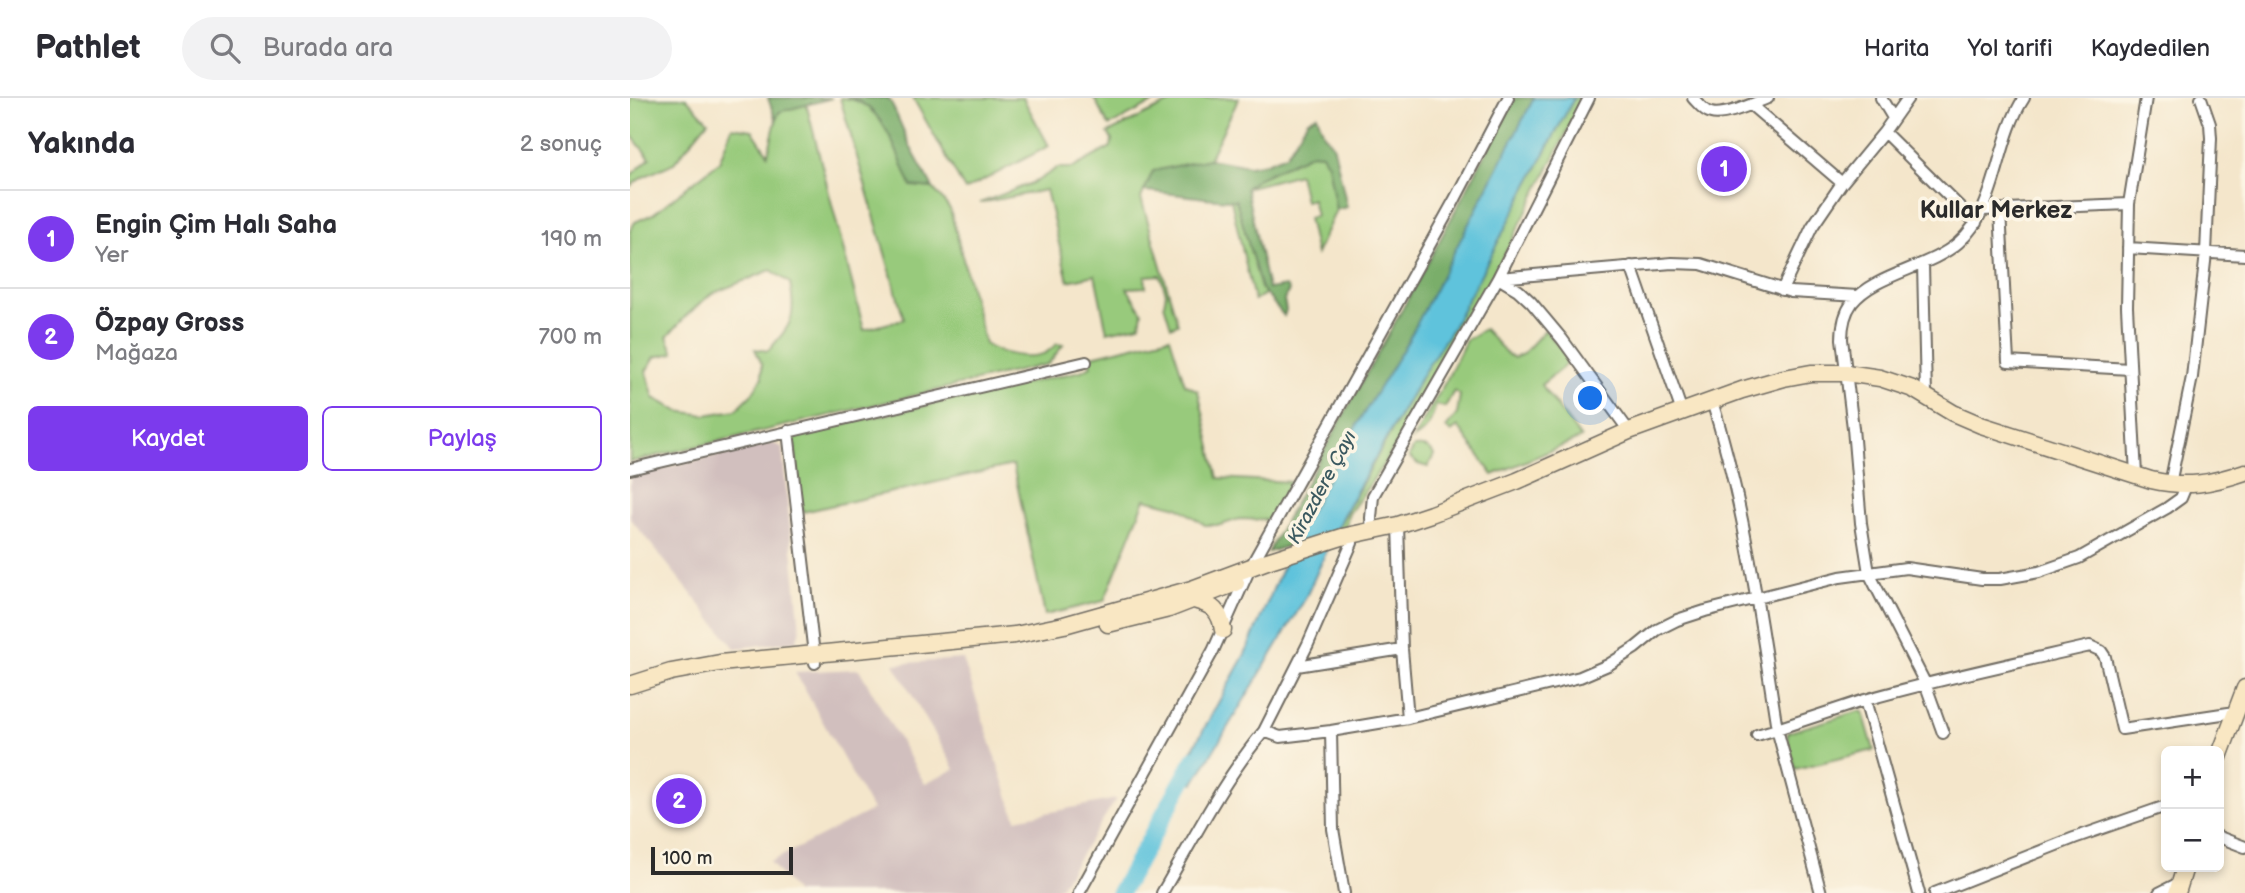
<!DOCTYPE html>
<html lang="tr">
<meta charset="utf-8">
<style>
:root{--surface:#fff;--page:#f2f2f3;--text:#2b2b33;--muted:#7c7c81;--line:#e1e1e2;--accent:#7c3aed}
body{margin:0;font-family:"Balsamiq Sans",sans-serif;background:var(--page);color:var(--text)}
.controls{position:absolute;right:21px;bottom:21px;display:grid;overflow:hidden;border-radius:10px;box-shadow:0 4px 10px #0003}
.controls button{width:63px;height:63px;display:grid;place-items:center;padding:0;border:0;border-bottom:2px solid var(--line);background:var(--surface);color:var(--text);font:35px sans-serif}
.scale{position:absolute;left:21px;bottom:18px;width:142px;box-sizing:border-box;padding-left:7px;border:4px solid #2b2b2b;border-top:0;font-size:19px;line-height:24px;white-space:nowrap;color:#2b2b2b;-webkit-text-stroke:5px #fcf5e5;paint-order:stroke}
.you{position:absolute;left:961px;top:301px;width:24px;height:24px;margin:-18px;border:5px solid #fff;border-radius:50%;background:#1a73e8;box-shadow:0 0 0 10px #1a73e833}
.badge{display:grid;place-items:center;width:46px;height:46px;border-radius:50%;background:var(--accent);color:#fff;font-size:23px;font-weight:700}
.pin{position:absolute;translate:-50% -50%;border:4px solid #fff;box-shadow:0 2px 7px #0006}
.list{margin:0;padding:0;list-style:none}
h2{display:flex;justify-content:space-between;align-items:center;height:91px;margin:0;padding:0 28px;font-size:30px}
h2 small{font-size:23px;font-weight:400;color:var(--muted)}
.list li{display:grid;grid-template-columns:46px 1fr auto;gap:21px;align-items:center;box-sizing:border-box;height:98px;padding:0 28px;border-top:2px solid var(--line)}
.list b{display:block;font-size:26px;white-space:nowrap}
.list p{margin:0;font-size:23px;white-space:nowrap;color:var(--muted)}
.list em{font-size:23px;font-style:normal;color:var(--muted)}
.actions{display:flex;gap:14px;padding:21px 28px}
.actions a{flex:1;padding:16px 0;border:2px solid var(--accent);border-radius:10px;text-align:center;font-size:24px;color:var(--accent)}
.actions .main{background:var(--accent);color:#fff}
.icon{flex:none;width:38px;height:38px;fill:none;stroke:currentColor;stroke-width:2;stroke-linecap:round;stroke-linejoin:round}
.map{position:relative;flex:none;width:1615px;height:795px;overflow:hidden}
header{display:flex;align-items:center;gap:42px;box-sizing:border-box;height:98px;padding:0 35px;background:var(--surface);border-bottom:2px solid var(--line)}
header strong{font-size:33px}
nav{display:flex;gap:38px;margin-inline-start:auto;font-size:24px}
.search{width:490px;height:63px;background:var(--page);display:flex;align-items:center;gap:18px;box-sizing:border-box;padding:0 24px;border-radius:38px;color:var(--muted);font-size:26px}
main{display:flex}
aside{flex:1;background:var(--surface)}
.map>svg:first-child{display:block}
.industrial{fill:#d1bfbe}
.green{fill:#98ca7b;stroke:#627a53;stroke-width:2;fill-rule:evenodd}
.forest{fill:#7aae6b;stroke:#526c4b;stroke-width:2}
.water{fill:#5fc3dc;stroke:#457784;stroke-width:2}
.lines{fill:none;stroke-linecap:round;stroke-linejoin:round}
.river{stroke:#5fc3dc;stroke-width:18}
.minor-casing{stroke:#716c63;stroke-width:14}
.secondary-casing{stroke:#716c63;stroke-width:19}
.minor{stroke:#fff;stroke-width:10}
.secondary{stroke:#f9e7c3;stroke-width:16}
.labels{text-anchor:middle;stroke-width:7;stroke-linejoin:round;paint-order:stroke}
.water-label{font-size:19px;font-style:italic;fill:#3b5960;stroke:#fcf5e5}
.district-label{font-size:24px;font-weight:bold;fill:#2b2b2b;stroke:#fcf5e5}
</style>
<header>
<strong>Pathlet</strong>
<div class="search"><svg class="icon" aria-label="search" viewBox="0 0 24 24"><circle cx="10" cy="10" r="6"/><path d="M15 15l6 6"/></svg>Burada ara</div>
<nav><a>Harita</a><a>Yol tarifi</a><a>Kaydedilen</a></nav>
</header>
<main>
<aside>
<h2>Yakında<small>2 sonuç</small></h2>
<ul class="list">
<li><span class="badge">1</span><div><b>Engin Çim Halı Saha</b><p>Yer</p></div><em>190 m</em></li>
<li><span class="badge">2</span><div><b>Özpay Gross</b><p>Mağaza</p></div><em>700 m</em></li>
</ul>
<div class="actions"><a class="main">Kaydet</a><a>Paylaş</a></div>
</aside>
<div class="map">
<svg width="1615" height="795" viewBox="0 0 1615 795">
<rect width="100%" height="100%" fill="#fcf5e5"/>
<filter id="ink" filterUnits="userSpaceOnUse"><feTurbulence type="fractalNoise" baseFrequency=".0143" numOctaves="2"/><feDisplacementMap in="SourceGraphic" scale="14" xChannelSelector="R" yChannelSelector="G"/><feConvolveMatrix kernelMatrix="1 2 1 2 8 2 1 2 1" color-interpolation-filters="sRGB"/></filter>
<filter id="wash" filterUnits="userSpaceOnUse"><feTurbulence type="fractalNoise" baseFrequency=".00686" numOctaves="4" result="noise"/><feDisplacementMap in="SourceGraphic" scale="28" xChannelSelector="R" yChannelSelector="G"/><feGaussianBlur stdDeviation="1.57" result="paint"/><feColorMatrix in="noise" values="0 0 0 0 0 0 0 0 0 0 0 0 0 0 0 0 0 1.4 0 .05"/><feComposite in="paint" operator="in"/></filter>
<g filter="url(#wash)">
<rect width="100%" height="100%" fill="#f4e6cb"/>
<path class="industrial" d="M142,345l10,4 18,183 -4,11 -61,7 -105,-130v-42z
M333,561l53,160 100,-20 -60,94h-260l-26,-31 102,-52 -77,-138 64,-3 66,115 30,-15 -61,-105z"/>
<path class="green" d="M0,0h56l22,23 -34,42 -31,14 -13,9v-10l20,-18 -20,-24z
M210,0c43,0 57,56 71,87l22,3 17,21 35,135c13,10 47,17 62,8 4,-3 7,-6 10,-8l6,1 -15,19 -418,98v-231l5,-9 18,-8 66,-52 13,-35 20,3 16,24 10,-42 28,-9 58,227 40,-11zM141,172l19,13c7,36 1,42 -22,68l-13,-2 7,15v14l-11,17 -15,15 -31,5 -27,-4 -24,-13 -8,-27 9,-14 19,-4 -7,-16 19,-21 25,-22z
M283,0h110l26,48 -84,44z
M464,0h68l-53,28z
M549,0h60l-30,61 -56,12 -12,27 37,126 -7,3 -7,-23 2,-11 -6,-18 -15,1 1,11 -19,1 15,24 -2,13 -33,7 -12,-57 -27,6 -22,-91 -66,13 57,-22 20,-13h16l38,-21 1,-8 -4,-6z
M944,0h10c-72,142 -141,288 -236,417l-2,12 -10,4 88,-159 29,-45z
M682,55l10,1 6,10 8,46 -20,44 -8,-36 8,-2 -4,-17 -7,2 -6,-27 -53,14 11,-9z
M601,102h5l25,88 5,6 -12,6z
M854,231l24,26 6,3 9,-4 22,-24 25,29 -8,9 -21,17 40,53 -88,37 -35,-48 -7,5 -5,-4 11,-14 3,-19 -6,-4 -9,16 -9,-2c-5,16 -8,26 -23,34l34,-60 19,-39z
M540,239l15,47 13,7 20,87 73,4 -23,38 -29,-1 -18,6h-16l-27,-18 -33,-8 -41,102 -59,14 -32,-150 -210,47 -9,-70 4,-8 283,-63 10,-5 -3,-9z
M784,349c9,-1 16,0 20,8l-6,12 -10,-3 -9,-7z
M1229,613l4,1 11,38 -79,19 -8,-34 2,-3z"/>
<path class="forest" d="M138,0h64l-53,14 -3,9z
M216,0h41l4,4 21,48 21,38 -22,-2c-11,-25 -24,-69 -49,-83 -4,-3 -11,-4 -16,-5z
M885,0h19l-126,243 -50,82 -66,122 -24,7 157,-284z
M687,17l7,19 9,11 2,7 12,55 -11,3 -8,-46 -6,-10 -10,-1 -55,26 -11,9 22,101 18,-3 3,4 -5,10 2,10 -2,6 -23,-28 -25,-88c-31,0 -61,-7 -92,-9l9,-20 56,-12 40,7 17,-3 20,-8 22,-35z"/>
<path class="water" d="M904,0h40l-121,229 -29,45 -81,143 -38,84 -111,184 -16,-7 67,-122 49,-113 64,-118 50,-82z"/>
<g class="lines">
<path class="river" d="M490,795l75,-134"/>
</g>
</g>
<g filter="url(#ink)">
<g class="lines">
<g class="minor-casing">
<path id="minor" d="M1063,0c5,5 10,13 18,15 14,4 43,-10 57,-15
M1251,0l12,20
M1121,7l91,78
M1254,34l24,-34
M1353,112l146,-6
M1370,112l8,152 122,7
M1498,150l117,7
M1293,166l3,132
M1001,168l51,146
M1152,192l30,-63 30,-44 42,-51 92,91
M1082,303c33,107 48,218 65,328l88,-29
M158,333l27,232
M999,333l-67,-92 -31,-37 -13,-12 -20,-12 174,-15 29,1 90,28 67,4
M0,371l456,-107
M1506,377l-9,-168 2,-103 17,-106
M1540,386l22,-107 14,-124 5,-115 -1,-14 -9,-26
M768,427l4,124 6,69
M742,433l-1,-13 2,-22 125,-218 91,-180
M722,445l-44,101 -44,87 16,6 51,-6 77,-13 172,-41 28,-12 27,-17 22,-18 20,-10 28,-9 135,-34 66,-9 76,11h18l39,-7 40,-14 88,-50 14,-10 5,-12
M667,568l105,-17
M701,633l2,98 11,64
M1313,635l-18,-50 -56,-110 -8,-50 -8,-95 -11,-89c0,-12 2,-25 10,-36 23,-29 77,-35 106,-60 41,-35 37,-101 66,-145
M1127,637l20,-6 44,164
M1589,739l26,10
M449,795l134,-242 38,-85 203,-365 54,-103
M532,795c32,-55 61,-113 102,-162
M1289,795l-54,-193c74,-21 150,-37 225,-54l11,5 4,6 17,72 113,-17
M1305,795l139,-55 92,-32
M1529,795l22,-11"/>
</g>
<g class="secondary-casing">
<path id="secondary" d="M564,502c19,5 26,11 29,30
M478,526l61,-15 67,-26
M0,587l41,-13 49,-9 295,-28 49,-10 128,-36 75,-28 75,-24 56,-12 33,-11 86,-33 112,-50 113,-41 42,-12 27,-5h35l34,5 33,11 40,24 28,12 170,55c36,8 59,4 94,-8
M1589,659l26,-69
M1547,795l8,-26"/>
</g>
<use href="#minor" class="minor"/>
<use href="#secondary" class="secondary"/>
</g>
</g>
<g class="labels">
<g class="water-label">
<text transform="translate(691 389) rotate(-62)" y="7">Kirazdere Çayı</text>
</g>
<g class="district-label">
<text x="1366" y="120">Kullar Merkez</text>
</g>
</g>
</svg>
<div class="controls">
<button>+</button>
<button>−</button>
</div>
<div class="scale">100 m</div>
<div class="you"></div>
<div class="pin badge" style="left:1094px;top:71px">1</div>
<div class="pin badge" style="left:49px;top:703px">2</div>
</div>
</main>
